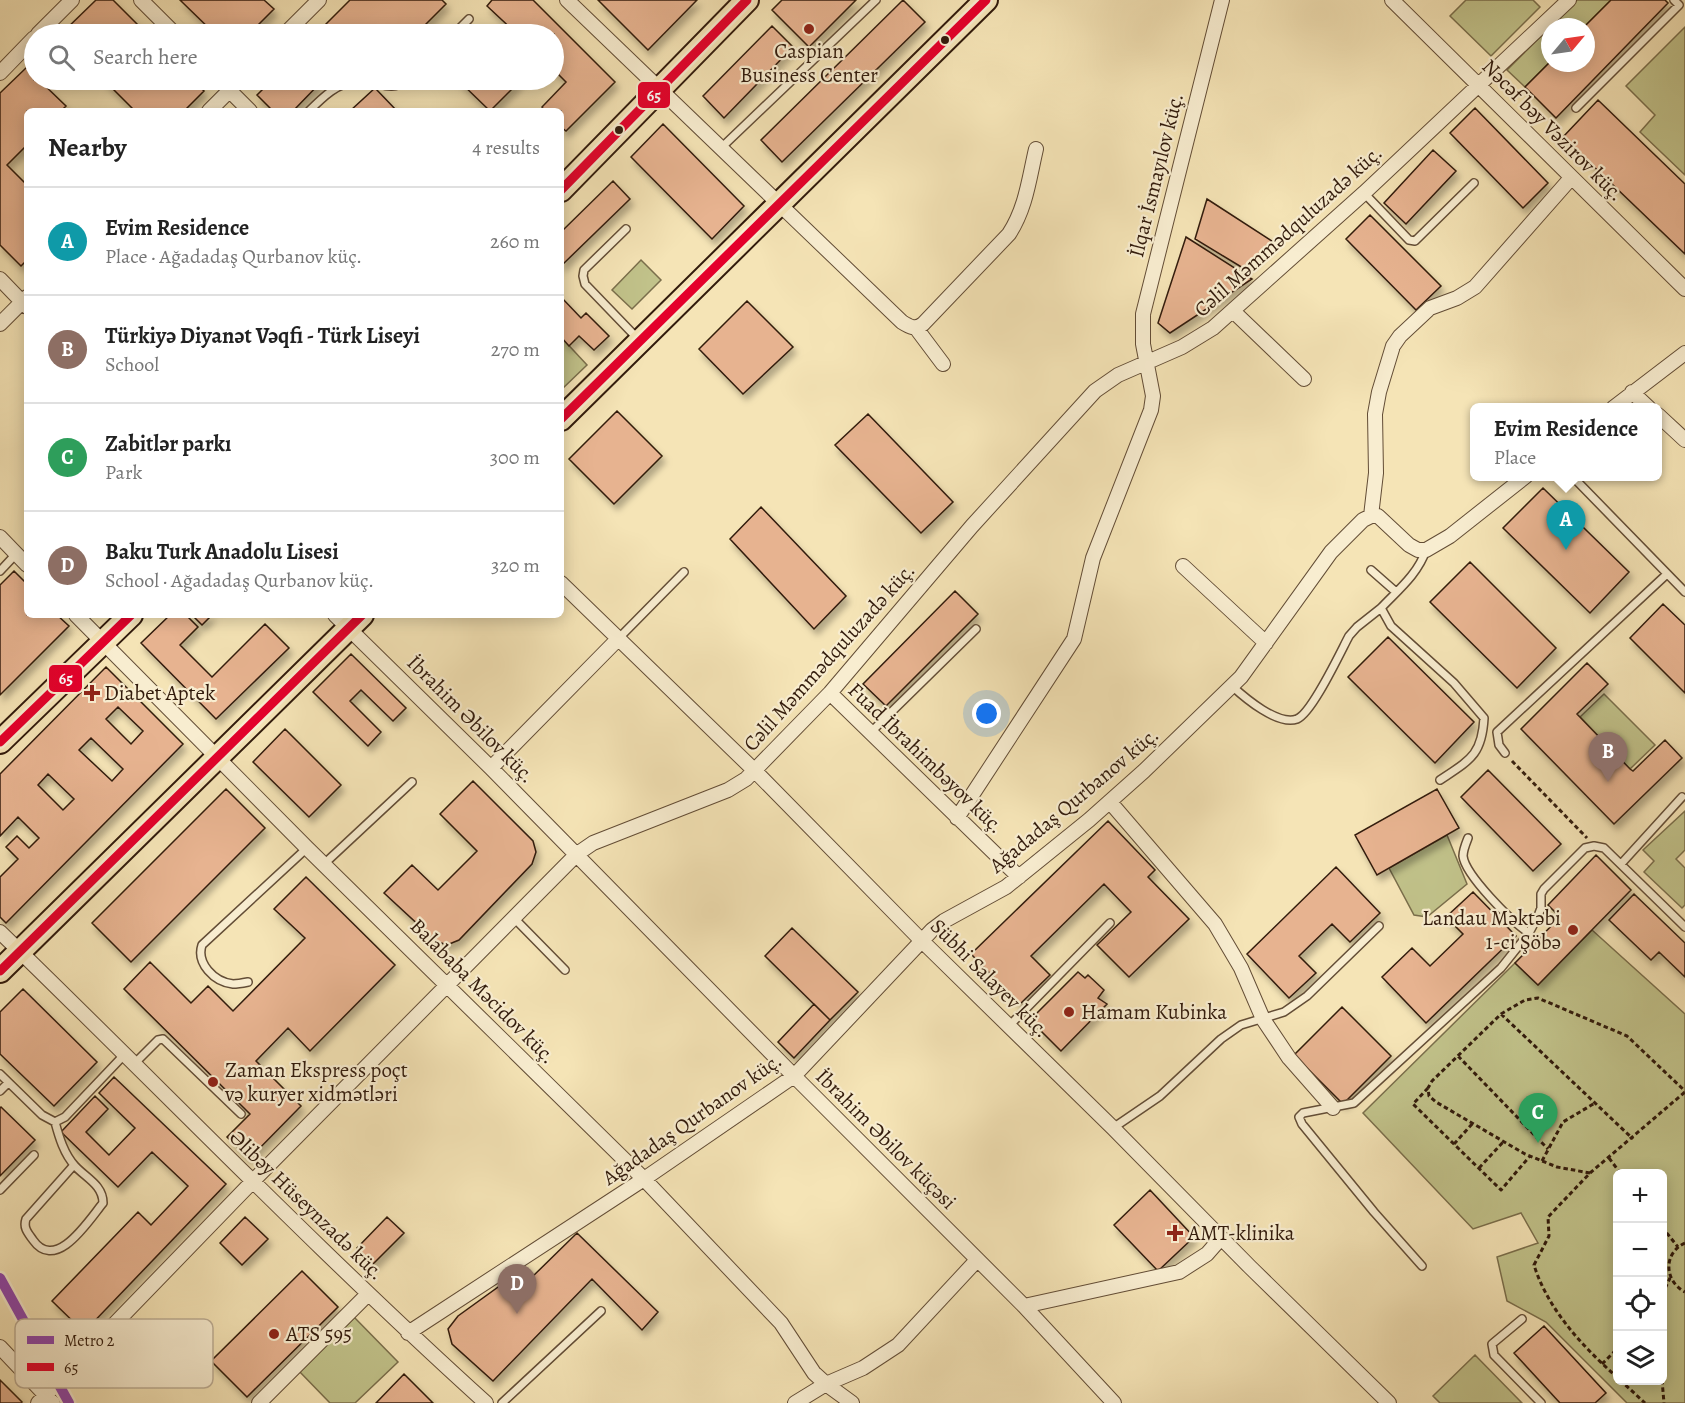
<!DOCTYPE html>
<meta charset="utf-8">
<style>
:root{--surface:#fff;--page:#f2f2f2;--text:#222;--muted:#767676;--line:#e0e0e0;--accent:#8f2418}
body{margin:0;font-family:Alegreya,serif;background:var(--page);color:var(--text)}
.controls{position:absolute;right:18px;bottom:18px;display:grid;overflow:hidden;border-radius:9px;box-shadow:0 3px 15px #0003}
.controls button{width:54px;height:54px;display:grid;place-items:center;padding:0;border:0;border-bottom:2px solid var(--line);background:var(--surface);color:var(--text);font:30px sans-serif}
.compass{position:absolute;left:1541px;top:18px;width:54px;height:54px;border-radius:50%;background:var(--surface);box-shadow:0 3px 15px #0003;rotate:61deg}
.you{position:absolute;left:987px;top:714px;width:21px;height:21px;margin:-15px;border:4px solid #fff;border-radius:50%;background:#1a73e8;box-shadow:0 0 0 9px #1a73e833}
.badge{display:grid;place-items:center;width:39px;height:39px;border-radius:50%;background:var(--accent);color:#fff;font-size:20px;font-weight:700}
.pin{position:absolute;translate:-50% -50px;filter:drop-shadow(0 2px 3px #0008)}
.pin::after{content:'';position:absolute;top:32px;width:21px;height:18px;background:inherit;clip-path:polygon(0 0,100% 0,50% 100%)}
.popup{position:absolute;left:1470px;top:403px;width:192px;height:78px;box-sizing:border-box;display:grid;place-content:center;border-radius:9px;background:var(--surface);filter:drop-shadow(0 2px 4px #0005);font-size:20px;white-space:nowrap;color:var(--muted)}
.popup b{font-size:22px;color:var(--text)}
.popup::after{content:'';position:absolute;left:50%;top:100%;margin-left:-12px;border:12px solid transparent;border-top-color:var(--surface)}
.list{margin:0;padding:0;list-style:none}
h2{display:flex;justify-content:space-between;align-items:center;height:78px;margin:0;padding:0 24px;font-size:26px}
h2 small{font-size:20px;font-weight:400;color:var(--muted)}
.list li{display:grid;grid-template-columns:39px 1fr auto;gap:18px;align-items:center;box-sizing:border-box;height:108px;padding:0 24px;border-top:2px solid var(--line)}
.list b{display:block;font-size:22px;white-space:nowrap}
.list p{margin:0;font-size:20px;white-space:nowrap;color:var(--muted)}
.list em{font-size:20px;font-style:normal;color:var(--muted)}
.icon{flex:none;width:33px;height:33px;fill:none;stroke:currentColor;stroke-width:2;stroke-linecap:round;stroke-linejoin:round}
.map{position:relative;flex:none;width:1685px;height:1403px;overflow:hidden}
.search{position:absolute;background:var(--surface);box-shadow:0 3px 15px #0003;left:24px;top:24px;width:540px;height:66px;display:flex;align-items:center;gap:15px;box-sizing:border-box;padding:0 21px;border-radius:33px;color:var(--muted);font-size:22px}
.panel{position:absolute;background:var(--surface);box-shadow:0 3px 15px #0003;left:24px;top:108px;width:540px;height:510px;border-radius:9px}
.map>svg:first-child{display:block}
.green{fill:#c1c28a;stroke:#7a6e4b;stroke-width:1.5;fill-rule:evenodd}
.building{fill:#e7b390;stroke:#321b0c;stroke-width:1.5;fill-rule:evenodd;filter:url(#shadow)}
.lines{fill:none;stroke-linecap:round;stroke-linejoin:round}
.service-casing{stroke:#634d36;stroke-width:10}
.minor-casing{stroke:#634d36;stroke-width:16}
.primary-casing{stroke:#321b0c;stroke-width:26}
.path{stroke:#321b0c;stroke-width:3;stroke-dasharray:4.5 3;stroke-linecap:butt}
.service{stroke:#f8edd0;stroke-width:7}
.minor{stroke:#f8edd0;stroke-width:14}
.primary{stroke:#f5e4b6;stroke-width:22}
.bus-1-casing{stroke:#f8edd0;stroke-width:14}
.bus-1{stroke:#e4002b;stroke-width:9}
.metro-1-casing{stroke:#f8edd0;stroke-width:15}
.metro-1{stroke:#8e44ad;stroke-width:10}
.poi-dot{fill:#8f2418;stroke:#f8edd0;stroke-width:2}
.bus-dot{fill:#321b0c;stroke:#f8edd0;stroke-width:2}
.labels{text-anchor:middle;stroke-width:4.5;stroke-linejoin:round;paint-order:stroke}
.poi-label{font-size:21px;fill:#321b0c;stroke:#f8edd0;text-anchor:start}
.street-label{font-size:21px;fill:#321b0c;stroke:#f8edd0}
.key{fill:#f8edd0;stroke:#bdae95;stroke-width:1.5}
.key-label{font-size:16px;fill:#321b0c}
.line-badge{stroke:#f8edd0;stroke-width:2}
.badge-label{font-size:16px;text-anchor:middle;font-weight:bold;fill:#fff}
</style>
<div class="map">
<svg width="1685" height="1403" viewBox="0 0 1685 1403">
<defs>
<filter id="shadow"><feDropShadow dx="3.5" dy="6" stdDeviation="3" flood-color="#0004"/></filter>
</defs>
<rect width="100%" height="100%" fill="#f5e4b6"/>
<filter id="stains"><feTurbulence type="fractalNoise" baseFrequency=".00333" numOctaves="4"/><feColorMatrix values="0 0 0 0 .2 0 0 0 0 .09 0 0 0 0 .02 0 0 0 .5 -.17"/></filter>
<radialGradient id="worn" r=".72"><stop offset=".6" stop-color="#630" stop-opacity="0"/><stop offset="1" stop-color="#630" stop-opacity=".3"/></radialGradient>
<path class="green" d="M1466,0h67l7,7 -49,49 -41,-40z
M1577,0h34l-27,27h-34z
M1550,27v35l-25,25 -18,-17z
M1685,27v148l-45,-43 15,-17 -29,-29z
M641,260l20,20 -29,29 -20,-19z
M561,337l26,28 -26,25z
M1604,694l51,51 -25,24 -50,-52z
M1685,811v39l-9,9 9,9v37l-3,3 -38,-36 10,-11 -11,-11z
M1447,835l20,49 -40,33 -13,-2 -25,-47z
M1592,930l93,84v389h-58l-81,-81 -39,-21 -10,-44 41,-14 -17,-30 -48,16 -110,-116 152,-150 23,22zM1618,1174h44v206h-44z
M353,1316l45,46 -43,41h-25l-32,-33z
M1475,1355l47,48h-82l-7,-7z"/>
<path class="building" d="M96,0h17l34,34h-86z
M180,0h84l10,9 -25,25h-34z
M350,0h92l4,4 -30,30h-35l-8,-7 -7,7h-42l-4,-4z
M492,0h41l82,82 -49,49 -5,-4v-16h-16l-3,-4 24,-25 -12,-12v-36h-37l-30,-28z
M598,0h99l-49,50z
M782,0h74l-47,47 -37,-37z
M903,0l22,22 -143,140 -21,-22z
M1611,0h54l3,3 -112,115 -31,-31 25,-25 36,1v-36h-2z
M772,26l21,21 -69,71 -21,-22z
M27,67l7,8v5h5l27,26 -5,5h-34v34l-20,20 20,20v75l-6,6 -21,-21v-152z
M104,80h89l11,11 -20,20h-49z
M272,80h51l-30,31h-20l-16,-16z
M458,80h59l2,2 -29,29z
M375,88l22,23h-47z
M1598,100l87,84v70l-122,-117z
M1475,108l73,75 -25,25 -73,-75z
M663,124l81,82 -32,33 -81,-82z
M1433,150l23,21 -50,53 -22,-21z
M613,181l17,18 -69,67v-34z
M1207,199l65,42 -29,27 -48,-29z
M1370,215l71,71 -25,24 -70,-71z
M1186,237l66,42 -82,54 -12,-10z
M561,297l20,21 5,-5 23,23 -15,14 -15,-14 -10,10 -8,-9z
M747,301l46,46 -50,47 -44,-45z
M617,411l45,45 -48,48 -45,-45z
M868,414l85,88 -32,31 -86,-88z
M1543,488l86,84 -39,41 -87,-85z
M761,507l85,89 -32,33 -84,-90z
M1470,562l86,86 -39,40 -87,-86z
M14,571l13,13v31h30l12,11 -69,69v-110z
M955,591l23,23 -92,92 -23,-22z
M1663,604l22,21v68l-55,-55z
M170,615h16l12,12 -18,18 32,32 53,-53 24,24 -73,71 -75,-76z
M192,615h20l-10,10z
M1388,637l86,85 -39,41 -87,-86z
M351,654l55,54 -13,13 -32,-31 -11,11 31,31 -13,14 -55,-54z
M1587,663l21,21 -31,30 53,55 3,2 32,-31 17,18 -68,66 -93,-95z
M106,667l77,77 -177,179 -6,-6v-40l18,-18 -12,-12 11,-11 12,12 10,-10 -21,-21 -18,19v-62zM118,707l25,24 -12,13 -25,-25zM91,738l32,31 -11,12 -33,-31zM48,774l26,25 -11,11 -25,-25z
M285,729l56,56 -32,32 -56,-55z
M1488,770l73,74 -28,27 -72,-74z
M473,781l60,60 3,11 -4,12 -73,76 -12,5 -11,-4 -52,-48 28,-28 26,25 39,-39 -37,-37z
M226,789l39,39 -134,134 -39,-39z
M1437,789l22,39 -82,47 -22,-40z
M1108,821l47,49 -7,7 41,42 -60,58 -32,-32 34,-33 -27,-28 -73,72 19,19 -30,29 -49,-50z
M1596,855l35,35 -93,95 -23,-22 45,-46 -12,-12z
M1336,867l44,46 -30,29 -18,-18 -33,32 17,17 -27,25 -42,-44z
M306,877l89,88 -85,86 -22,-23 -32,33 45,45 -52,53 -22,-22 23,-23 -126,-125 26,-27 41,41 17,-17 25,25 72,-73 -31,-29z
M1473,892l43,44 -90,87 -44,-46 30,-29 18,18 33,-32 -17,-17z
M1634,894l51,49v34l-26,-25 -8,8 -42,-40z
M792,928l66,64 -28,28 -65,-64z
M1078,972l7,6 3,-3 16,15 -6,8 9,6 -46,47 -31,-31z
M23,989l74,73 -43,44 -54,-52v-42z
M814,1004l16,16 -36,38 -16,-16z
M1342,1007l49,49 -48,48 -49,-49z
M114,1077l112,107 -142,148 -32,-31 86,-89 13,13 37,-39 -36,-34 -34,35 -57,-55 34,-36 13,13 -22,23 23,23 26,-27 -36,-35z
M1,1107l34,33 -35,36v-68z
M1150,1190l44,47 -36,34 -44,-46z
M245,1217l23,22 -26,26 -22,-22z
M387,1217l17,16 -31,31 -16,-16z
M577,1233l81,79 -16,18 -50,-51 -99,102 -41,-37 -4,-15 10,-13 61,-44 8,10z
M302,1271l36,36 -91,90 -36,-36z
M1544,1326l62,67 -11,10h-35l-46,-50z
M404,1374l29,29h-57z
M0,1380l22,22 -1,1h-21z"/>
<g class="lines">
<g class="service-casing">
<path id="service" d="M454,34l15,-15
M1576,108l103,-103 -5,-5
M309,111c13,-13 29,-29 48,-30 22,-2 30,13 51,-1
M721,148l155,-148
M1364,193l45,47 6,1 59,-58
M626,229l-42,41 -1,6 2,8 53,55
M1572,476l113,116
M1426,550c-8,24 -28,40 -45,58l10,18 63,57 30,35c-2,37 -14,42 -44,62
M1371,570l25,22
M0,571l16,-17
M618,639l66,-67
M1232,686c13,12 46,40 65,33 15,-6 43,-66 52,-83l8,-9 24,-19
M870,733l106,-104
M1505,753l-6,-8 -2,-13 170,-158
M1468,838c-2,5 -5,12 -5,18 2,19 49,66 66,77
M324,864l88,-82
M1621,864l61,-67
M513,917l52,53
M248,982c-5,1 -11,2 -15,2 -19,-2 -37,-21 -31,-39l105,-97
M1009,1026l101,-103
M133,1065l25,-25 5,-1 78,75
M0,1074l42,41 13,7c4,15 9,32 20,44 11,12 28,19 28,37 -14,17 -47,70 -70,37 -5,-7 -10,-12 -7,-21l48,-54
M0,1091l8,-8
M55,1122l10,-5 59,-62
M1113,1128l47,-32 61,-57 20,-14 43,-13 23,-16 72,-70
M0,1190l34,-35
M1422,1266l-48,-54 -72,-88 -3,-7 4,-4 51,-10 147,-135 28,-35 9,-17 3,-8v-14l3,-5 41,-41 9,-2 10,2 81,79
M1522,1319l-30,25 2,11 47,48
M502,1403l99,-92"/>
</g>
<g class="minor-casing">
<path id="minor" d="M141,0l34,34
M567,0l335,322c8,5 13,8 21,2l86,-90c17,-26 20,-55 27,-85
M1392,0l293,289
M38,34l34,-34
M285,34l34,-34
M0,73l34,-35
M219,80l31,31
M209,111l31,-31
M0,279l27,28
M1233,311l71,68
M0,324l27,-27
M916,328l27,36
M1632,392l17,16
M1613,408l72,-55
M1658,415l27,25
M1371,516l5,-43 -1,-59 4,-22 14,-46 7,-10 30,-28 27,-10 18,-11 96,-109
M0,537l27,28
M1183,566l83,77
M561,583l194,188 167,170 191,187 137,139 139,136
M76,615l231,233 337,331 137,144 33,50 12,11 26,19
M335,615l156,153 303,308 230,230 90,97
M830,693l189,184
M491,768l127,-129
M1110,802l105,122 26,44 22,51 26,39 44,50
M957,818l117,-179 19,-81 58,-148 2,-14 -10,-52v-30l79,-314
M0,932c162,157 318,319 486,471
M1024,1306l155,-34 28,-18 14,-16
M408,1333l236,-154 150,-103 138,-146 12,-9 62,-34 83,-67 55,-49 97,-94 90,-125 32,-32 8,-4h7l31,29 9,5h8l24,-14 76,-60
M0,1347l53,56
M38,1403l214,-221 325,-328 16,-11 135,-53 18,-11 84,-86 142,-167 123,-135 23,-16 64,-28 31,-19 151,-135 205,-193
M259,1403l109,-109
M795,1403l31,-19 37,-16 35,-23 79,-85"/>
</g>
<g class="primary-casing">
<path id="primary" d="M561,190l186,-190
M561,419l425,-419
M0,742l131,-127
M0,971l362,-356"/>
</g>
<path class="path" d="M1512,761l75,77
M1501,1014l132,125
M1458,1056l90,93
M1428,1088l-15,16 88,86 29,-34
M1454,1144l19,-21
M1609,1158l12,16
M1542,1161l21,-39 32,-19
M1479,1168l25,-27
M1590,1173l-33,-6 -32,-13 -89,-52 -7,-6 -1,-8 4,-7 69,-67 24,-14 13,-2 89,38 58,55
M1662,1227l16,20
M1685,1243c-22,10 -21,38 0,49
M1662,1295l8,-17
M1602,1364l16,-16
M1618,1378c-35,-31 -70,-68 -84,-113l15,-29 -1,-19 42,-44 95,-81
M1620,1380l25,23
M1662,1380l2,23"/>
<use href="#service" class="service"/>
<use href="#minor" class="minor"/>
<use href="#primary" class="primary"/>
<g class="bus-1-casing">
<path id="bus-1" d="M561,190l186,-190
M561,419l425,-419
M0,742l131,-127
M0,971l362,-356"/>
</g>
<use href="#bus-1" class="bus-1"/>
<g class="metro-1-casing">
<path id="metro-1" d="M0,1278l69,125"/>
</g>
<use href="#metro-1" class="metro-1"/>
</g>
<g class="poi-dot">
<circle cx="809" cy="29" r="6"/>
<path d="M89 684h6v6h6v6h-6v6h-6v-6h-6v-6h6z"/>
<circle cx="1573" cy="930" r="6"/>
<circle cx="1069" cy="1012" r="6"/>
<circle cx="213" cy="1082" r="6"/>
<path d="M1172 1224h6v6h6v6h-6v6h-6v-6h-6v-6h6z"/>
<circle cx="274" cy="1334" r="6"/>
</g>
<g class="bus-dot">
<circle cx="945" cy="40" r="5"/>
<circle cx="619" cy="130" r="5"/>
</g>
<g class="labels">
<g class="poi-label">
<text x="809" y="58" text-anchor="middle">Caspian<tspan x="809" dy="24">Business Center</tspan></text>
<text x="104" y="700">Diabet Aptek</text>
<text x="1561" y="925" text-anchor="end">Landau Məktəbi<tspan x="1561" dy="24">1-ci Şöbə</tspan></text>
<text x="1081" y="1019">Hamam Kubinka</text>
<text x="225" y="1077">Zaman Ekspress poçt<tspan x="225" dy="24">və kuryer xidmətləri</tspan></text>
<text x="1188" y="1240">AMT-klinika</text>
<text x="286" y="1341">ATS 595</text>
</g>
<g class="street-label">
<text transform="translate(1553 130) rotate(45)" y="7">Nəcəf bəy Vəzirov küç.</text>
<text transform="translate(1156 175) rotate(-76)" y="7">İlqar İsmayılov küç.</text>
<text transform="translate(1288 231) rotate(-42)" y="7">Cəlil Məmmədquluzadə küç.</text>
<text transform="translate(829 657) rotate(-48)" y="7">Cəlil Məmmədquluzadə küç.</text>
<text transform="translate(471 719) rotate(45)" y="7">İbrahim Əbilov küç.</text>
<text transform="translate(926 758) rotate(44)" y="7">Fuad İbrahimbəyov küç.</text>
<text transform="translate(1074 800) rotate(-40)" y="7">Ağadadaş Qurbanov küç.</text>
<text transform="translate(990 978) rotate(45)" y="7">Sübhi Salayev küç.</text>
<text transform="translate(483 991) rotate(45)" y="7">Balababa Məcidov küç.</text>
<text transform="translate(692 1119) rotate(-35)" y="7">Ağadadaş Qurbanov küç.</text>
<text transform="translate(886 1139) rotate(45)" y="7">İbrahim Əbilov küçəsi</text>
<text transform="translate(307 1205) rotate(44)" y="7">Əlibəy Hüseynzadə küç.</text>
</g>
</g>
<rect x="15" y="1319" width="198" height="69" rx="9" class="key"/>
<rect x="27" y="1336" width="27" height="8" fill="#8e44ad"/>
<rect x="27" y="1363" width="27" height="8" fill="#e4002b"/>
<g class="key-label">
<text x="64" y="1346">Metro 2</text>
<text x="64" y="1373">65</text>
</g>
<g class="line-badge">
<rect x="637" y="81" width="34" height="28" rx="6" fill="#e4002b"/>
<rect x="48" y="664" width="35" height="29" rx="6" fill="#e4002b"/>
</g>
<g class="badge-label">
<text x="654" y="101">65</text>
<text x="66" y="684">65</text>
</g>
<rect width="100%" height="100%" filter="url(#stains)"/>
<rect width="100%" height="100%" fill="url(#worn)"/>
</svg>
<div class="controls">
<button>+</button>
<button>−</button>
<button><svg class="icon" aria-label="locate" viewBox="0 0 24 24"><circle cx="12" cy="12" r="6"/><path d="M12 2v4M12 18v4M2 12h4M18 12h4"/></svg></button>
<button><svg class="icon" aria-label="layers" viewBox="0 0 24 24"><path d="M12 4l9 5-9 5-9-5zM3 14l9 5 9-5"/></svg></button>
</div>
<svg class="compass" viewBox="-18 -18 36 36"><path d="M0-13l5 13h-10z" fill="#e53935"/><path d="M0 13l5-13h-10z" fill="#767676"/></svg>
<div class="you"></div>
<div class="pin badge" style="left:1566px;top:550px;background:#0f9aa8">A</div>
<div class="popup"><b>Evim Residence</b>Place</div>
<div class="pin badge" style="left:1608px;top:782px;background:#8d6e63">B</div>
<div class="pin badge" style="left:1538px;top:1143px;background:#2e9e5b">C</div>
<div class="pin badge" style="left:517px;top:1314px;background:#8d6e63">D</div>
<div class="search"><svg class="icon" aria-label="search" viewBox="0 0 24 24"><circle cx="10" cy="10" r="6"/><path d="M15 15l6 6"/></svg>Search here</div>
<section class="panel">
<h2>Nearby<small>4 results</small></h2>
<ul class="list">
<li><span class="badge" style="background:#0f9aa8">A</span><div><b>Evim Residence</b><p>Place · Ağadadaş Qurbanov küç.</p></div><em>260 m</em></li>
<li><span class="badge" style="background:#8d6e63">B</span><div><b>Türkiyə Diyanət Vəqfi - Türk Liseyi</b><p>School</p></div><em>270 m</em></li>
<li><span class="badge" style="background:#2e9e5b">C</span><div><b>Zabitlər parkı</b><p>Park</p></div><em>300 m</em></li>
<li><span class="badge" style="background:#8d6e63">D</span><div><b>Baku Turk Anadolu Lisesi</b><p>School · Ağadadaş Qurbanov küç.</p></div><em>320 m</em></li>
</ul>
</section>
</div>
